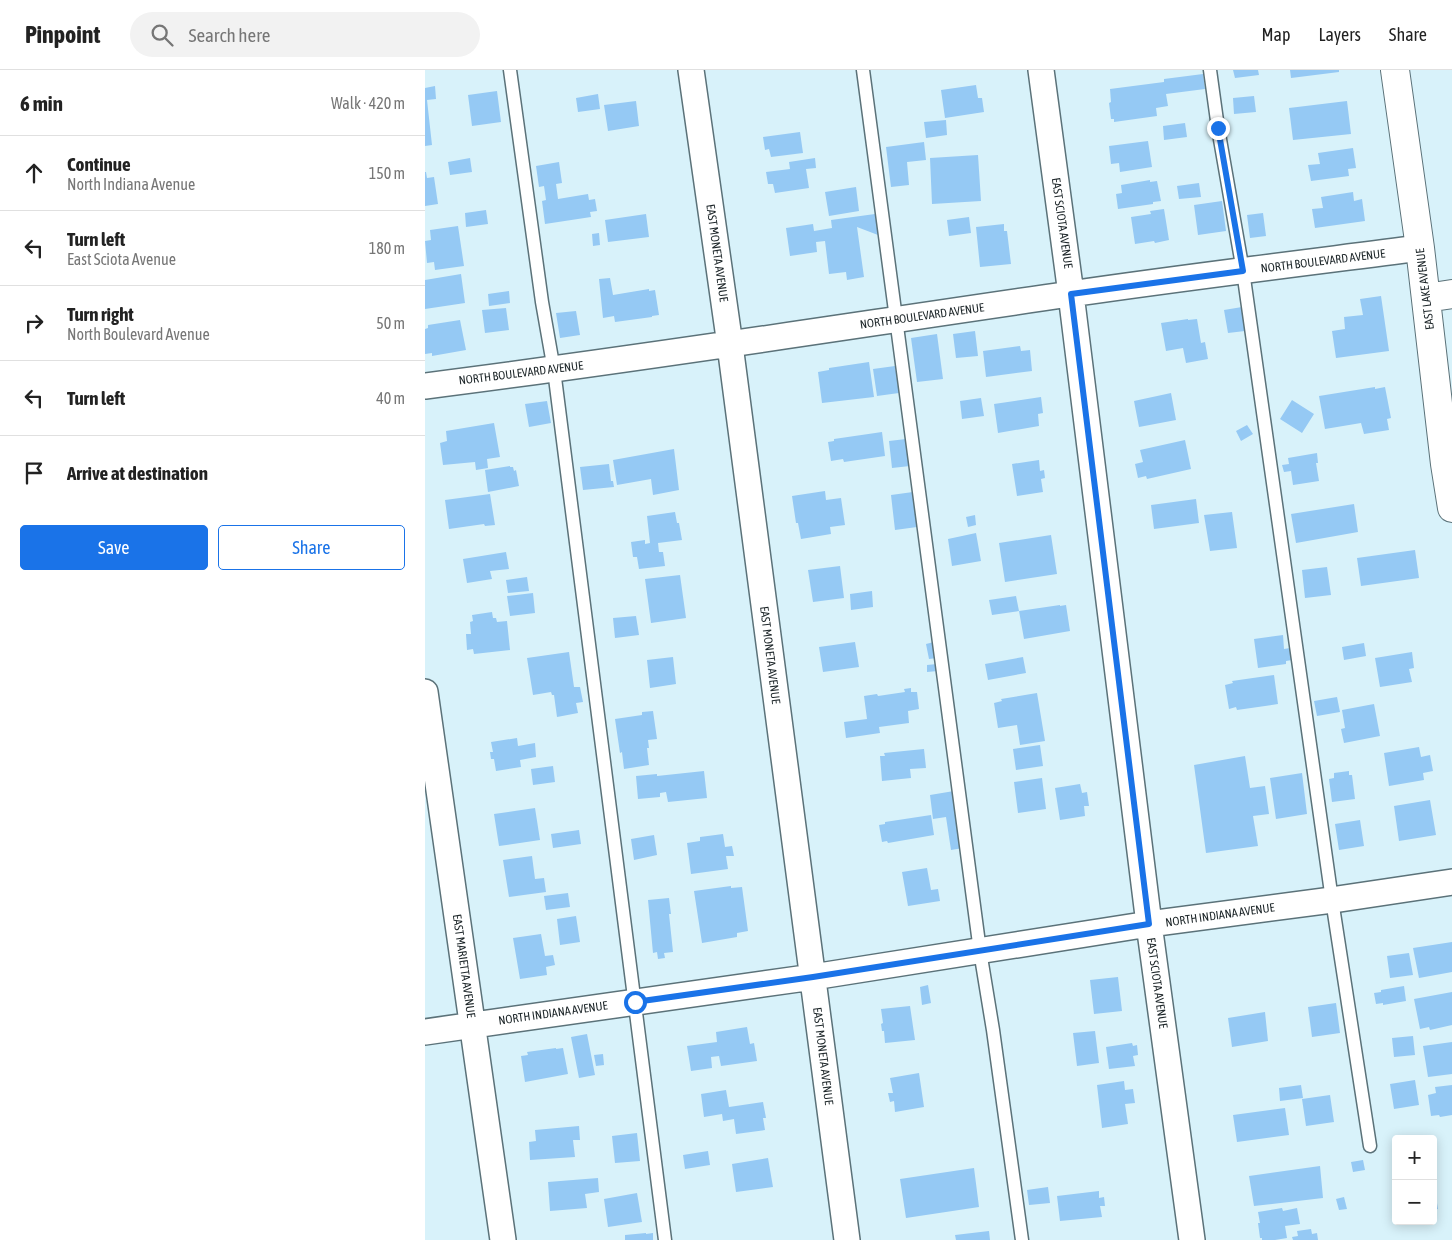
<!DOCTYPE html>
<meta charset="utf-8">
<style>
:root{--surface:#fff;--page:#f2f2f2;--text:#222;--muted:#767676;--line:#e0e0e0;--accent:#1a73e8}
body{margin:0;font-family:"Asap Condensed",sans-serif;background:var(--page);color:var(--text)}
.controls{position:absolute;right:15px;bottom:15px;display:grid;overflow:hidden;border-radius:5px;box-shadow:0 2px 12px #0003}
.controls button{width:45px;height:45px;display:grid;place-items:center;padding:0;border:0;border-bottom:1px solid var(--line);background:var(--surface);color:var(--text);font:25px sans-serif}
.stop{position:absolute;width:15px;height:15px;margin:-11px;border:4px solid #1a73e8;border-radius:50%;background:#fff}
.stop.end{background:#1a73e8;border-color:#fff;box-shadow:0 1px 5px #0008}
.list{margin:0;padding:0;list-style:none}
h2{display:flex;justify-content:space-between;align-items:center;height:65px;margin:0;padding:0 20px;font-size:21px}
h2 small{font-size:16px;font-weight:400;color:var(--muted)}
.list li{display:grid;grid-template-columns:32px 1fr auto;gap:15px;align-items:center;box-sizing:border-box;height:75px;padding:0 20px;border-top:1px solid var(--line)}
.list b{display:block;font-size:19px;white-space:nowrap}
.list p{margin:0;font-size:16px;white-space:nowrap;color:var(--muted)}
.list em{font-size:16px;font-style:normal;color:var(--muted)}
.actions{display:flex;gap:10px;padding:15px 20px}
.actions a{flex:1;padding:11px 0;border:1px solid var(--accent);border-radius:5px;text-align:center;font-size:18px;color:var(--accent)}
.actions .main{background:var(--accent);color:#fff}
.icon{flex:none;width:28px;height:28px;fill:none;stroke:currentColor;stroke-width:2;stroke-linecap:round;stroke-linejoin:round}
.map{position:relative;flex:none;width:1027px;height:1170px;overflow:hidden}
header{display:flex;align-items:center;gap:30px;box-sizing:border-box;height:70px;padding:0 25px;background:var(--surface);border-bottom:1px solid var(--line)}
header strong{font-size:24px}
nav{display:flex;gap:28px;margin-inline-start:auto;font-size:18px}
.search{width:350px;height:45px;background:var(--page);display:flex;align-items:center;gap:12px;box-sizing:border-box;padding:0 18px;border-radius:28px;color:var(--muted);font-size:19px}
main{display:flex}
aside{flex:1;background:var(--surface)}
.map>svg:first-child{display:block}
.building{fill:#95c9f4}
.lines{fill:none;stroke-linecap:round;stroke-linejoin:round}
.service-casing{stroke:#5b7279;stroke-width:15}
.minor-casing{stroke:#5b7279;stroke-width:28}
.tertiary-casing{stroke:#5b7279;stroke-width:30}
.service{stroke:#fff;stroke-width:12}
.minor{stroke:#fff;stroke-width:25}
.tertiary{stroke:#fff;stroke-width:28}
.route{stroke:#1a73e8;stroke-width:6}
.labels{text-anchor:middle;stroke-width:4;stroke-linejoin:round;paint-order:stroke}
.street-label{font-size:12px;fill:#1c2528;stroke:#fff}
</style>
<header>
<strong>Pinpoint</strong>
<div class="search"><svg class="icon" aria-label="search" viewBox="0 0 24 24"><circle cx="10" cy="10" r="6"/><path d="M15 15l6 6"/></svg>Search here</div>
<nav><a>Map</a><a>Layers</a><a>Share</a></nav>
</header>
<main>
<aside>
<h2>6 min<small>Walk · 420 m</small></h2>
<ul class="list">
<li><svg class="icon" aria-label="ahead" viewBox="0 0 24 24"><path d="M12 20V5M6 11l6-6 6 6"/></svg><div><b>Continue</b><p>North Indiana Avenue</p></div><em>150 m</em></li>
<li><svg class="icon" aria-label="left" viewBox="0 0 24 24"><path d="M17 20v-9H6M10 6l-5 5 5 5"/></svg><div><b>Turn left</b><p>East Sciota Avenue</p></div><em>180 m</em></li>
<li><svg class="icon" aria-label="right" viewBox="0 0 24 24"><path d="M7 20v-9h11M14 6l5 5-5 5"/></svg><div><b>Turn right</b><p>North Boulevard Avenue</p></div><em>50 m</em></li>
<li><svg class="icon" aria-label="left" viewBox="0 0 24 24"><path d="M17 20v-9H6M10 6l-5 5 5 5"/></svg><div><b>Turn left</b></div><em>40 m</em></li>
<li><svg class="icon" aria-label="arrive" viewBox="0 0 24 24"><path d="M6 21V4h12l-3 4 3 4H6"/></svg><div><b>Arrive at destination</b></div></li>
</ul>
<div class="actions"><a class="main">Save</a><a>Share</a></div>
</aside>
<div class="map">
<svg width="1027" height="1170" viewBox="0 0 1027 1170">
<rect width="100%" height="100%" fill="#d8f2fa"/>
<path class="building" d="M808,0h25l1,5 -24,3z
M865,0h49v2l-48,6z
M778,4l2,15 -39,5 2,12 -12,2 1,8 -43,6v-3h-3l-2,-16 2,-1 -1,-13 54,-7v-3z
M551,15l2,13h4l2,14 -39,6 -4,-28z
M10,16l1,13 -9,1 5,45 -7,1v-58z
M72,21l4,31 -29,4 -4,-31z
M173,24l2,15 -22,3 -2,-14z
M829,26l2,16 -22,2 -1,-16z
M211,31l3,25 -31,5 -4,-26z
M922,31l4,33 -58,6 -4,-32z
M521,50l1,15 -21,3 -2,-16z
M760,53l2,14 -23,3 -1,-14z
M375,62l3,21 -32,4 -2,-8 -4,1 -2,-13z
M723,71l4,26 -32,5 -1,-9 -8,1 -2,-18z
M499,72l2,18 -19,2 2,23 -18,2 -5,-40z
M928,78l3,20 -8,1 1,7 -38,5 -3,-16 12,-1 -2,-11z
M553,85l3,46 -49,3 -2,-46z
M45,88l2,14 -22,3 -2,-13z
M390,88l1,10 -10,1 3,19 -34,5 -2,-9h-5l-2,-12 24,-3 -1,-7z
M134,92l3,21 -6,1 2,15 30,-5 1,6 6,-1 2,12 -7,1 1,5 -46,7 -3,-23 4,-1 -2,-14 -5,1 -3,-21z
M0,102h1l1,6 7,-1 4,27 -13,2z
M725,110v2l7,-1 4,20 -8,1v2l-35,5 -2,-15 6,-1 -1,-8z
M774,113l2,14 -22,2 -2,-13z
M431,117l3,24 -30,5 -4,-24z
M928,122l1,9 8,-2 3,22 -50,7 -3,-19 11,-1 -2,-11z
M797,131l4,30 -28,4 -4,-30z
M739,139l5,31 -14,3 -1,-2 -19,3 -4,-27 20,-3 -1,-3z
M61,140l2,14 -22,3 -1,-14z
M838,143l3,23 -16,2 -3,-23z
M221,144l3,23 -41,5 -3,-22z
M450,144l3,21 -21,-8 7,50 -17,3 -1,-8 -17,2 -4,-33 -9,1 1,10 -27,4 -4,-28 27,-4 1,7 18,-3 -1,-8z
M544,147l2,16 -22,3 -2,-16z
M579,154v7h3l4,33 -31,3 -4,-40z
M33,156l6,40 -29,4 -1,-8 -7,1 -2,-22 6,-1 -1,-10z
M174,163l1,12 -7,1 -1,-12z
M36,204l4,29 -40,6v-29z
M185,208l3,17 36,-6v2l6,-1 4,25 -7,1v1l-37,5 -1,-6 -11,2 -4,-39z
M84,221l1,12 -21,3 -1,-12z
M956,226l8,55 -53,7 -4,-27 13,-2 -1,-12 19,-2 -3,-16z
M817,237l3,24 -17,2 -4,-23z
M81,238l3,22 -24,3 -3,-23z
M151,241l4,24 -20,3 -4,-25z
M763,249v1l9,-1 4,24 4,-1 3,17 -22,4 -3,-15 -17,3 -5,-28z
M35,250l6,30 -34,6v-3l-7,1v-25l3,-1v-3z
M550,261l3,25 -22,2 -3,-24z
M512,264l6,45 -26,3 -6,-44z
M595,276l1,5 9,-1 2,21 -46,6 -3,-26z
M444,292l5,35 -52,6 -4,-31 11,-2v-2z
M470,296l4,27 -22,3 -4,-27z
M950,317v2l10,-2 6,31 -4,1 2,11 -25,4 -3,-11 -36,6 -6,-33z
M746,323l5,27 -37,7 -5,-26z
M616,327l2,16 -5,1 1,12 -41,7 -4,-29z
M556,328l3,18 -22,3 -2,-18z
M867,330l22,14 -12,19 -22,-14z
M122,331l4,22 -22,4 -4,-23z
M69,353l6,34 -13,2 1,9 -12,2 -1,-8 -32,3 -3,-22 7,-2 -1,-10z
M822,355l6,9 -12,7 -5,-10z
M457,362l3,24 -41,6 -1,-3 -12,2 -3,-19 6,-1v-2z
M481,369l4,27 -18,2 -3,-27z
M760,370l6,29 -44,10 -1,-3 -8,2 -3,-14 8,-2 -3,-12z
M249,379l5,41 -26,5 -2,-16 -34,6 -4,-25z
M892,383l1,10h-2l3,18 -26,4 -2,-14 -7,1 -2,-7 7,-1 -1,-6z
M614,390l1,11 4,-1 1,8 -4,1 2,13 -26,4 -5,-32z
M184,394l2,17h2l1,6 -31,3 -3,-23z
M85,396v1h3l1,4 2,-1 3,16 -31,6 -3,-22z
M400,421l1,9 15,-2 4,27 -15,2 1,7 -30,5 -3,-16h-2l-4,-27z
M488,422l4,35 -22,3 -4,-35z
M65,424l5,31 -10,1 -1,-2 -35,5 -4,-29z
M771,429l3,24 -45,6 -3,-24z
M929,434l4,28 -62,11 -5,-29z
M250,442l2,11h2l3,17 -24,3 1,9h4l2,14 -26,3 -2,-12h-4l-2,-15 14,-2v4l5,-1 -3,-27z
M807,442l5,36 -27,3 -6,-36z
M550,445l1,10 -8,2 -2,-10z
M551,463l5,28 -29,5 -4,-27z
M626,465l6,39 -52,8 -6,-39z
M990,480l4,28 -58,8 -4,-28z
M81,482l3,17 -19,2 2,8 -25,4 -4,-24z
M415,496l4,32 -31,4 -5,-32z
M902,497l4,28 -26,3 -3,-28z
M255,505l6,43 -35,5 -6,-44z
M102,507l2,14 -21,2 -2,-13z
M447,521l1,16 -22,3 -1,-16z
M108,523l2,20 -25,3 -3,-20z
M591,526l3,15 -27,4 -3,-15z
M635,535v1l6,-1 4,26 -46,8 -5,-28z
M67,542l1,6h3l1,4 10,-1 3,29 -36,4 -1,-5 -6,1 -1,-16h5l-1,-12 3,-1 -1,-6z
M211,546l3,19 -24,3 -2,-20z
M858,565l1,14 6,-1 2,12 -6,1v3l-28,4 -4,-29z
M430,572l4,25 -36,5 -4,-25z
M509,572l3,16 -8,1 -3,-15z
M939,573l2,13 -22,4 -2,-13z
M144,582l5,35h6l3,15 -7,1 2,10 -21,4 -3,-22h-2l-1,-3 -18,3 -6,-37z
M987,582l2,16 -5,1 3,13 -32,5 -5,-29z
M248,587l3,27 -26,4 -3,-28z
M598,587l3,16 -38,7 -3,-16z
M512,594l1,7 -11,1v-7z
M849,605l4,29 -41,6 -1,-3 -7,2 -4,-24 8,-2 -1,-2z
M486,618v4h6l2,17 -11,2 1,12 -30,4 1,6 -34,5 -2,-16 23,-3 -3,-23 13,-2 1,2 27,-4 -1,-3z
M612,623l8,48 -25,4 -3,-20 -19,3 -4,-25 8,-2 -1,-2z
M912,627l3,15 -23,4 -3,-15z
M949,634l6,32 -36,7 -3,-14 4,-1 -3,-18z
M228,641l4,28 -9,1 1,8h-2l2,17 -25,4 -2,-17 -2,1 -5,-34 27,-4v-3z
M92,668l1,8 17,-3 1,14 -16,3 1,7 -25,4 -2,-12h-3l-1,-7h3l-2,-10z
M615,675l3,21 -27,4 -3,-21z
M994,677l2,10 9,-2 3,16 -10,2 1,7 -35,6 -5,-33z
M499,679l2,19 -16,1 1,9 -29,3 -2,-25h5l-1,-3z
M820,686l5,32 15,-2 4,28 -16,2 5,30 -52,7 -12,-88z
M128,696l2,16 -22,3 -2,-16z
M279,701l3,27 -39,4 -2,-10 -6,1v4l-22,2 -2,-23 21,-2v2z
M924,701v4h3l3,24 -23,3 -3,-23 5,-1v-5z
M877,703l5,41 -31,5 -6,-41z
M617,708l4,31 -28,4 -4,-31z
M655,714l2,9 5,-1 2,14h-5l1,10 -25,4 -5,-32z
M529,721l9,57 -12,2 -5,-33 -13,2 -3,-24z
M1005,730l6,35 -37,6 -5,-35z
M110,738l5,32 -41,6 -5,-32z
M506,745l3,20 -46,8 -1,-2 -5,1 -3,-17 6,-1v-2z
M935,750l4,26 -25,4 -4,-26z
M154,760l2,14 -28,4 -2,-14z
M298,764l2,13 7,-1 2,10h-8l2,13 -37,5 -4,-31 13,-2v-4z
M229,765l3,20 -23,5 -3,-21z
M107,786l3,23 9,-1 2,14 -37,5 -6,-37z
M502,798l4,22 7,-1 2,12 -32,5 -6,-34z
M306,816v2l11,-1 6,44 -11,2v4l-35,6 -8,-52z
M143,823l2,14 -24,3 -2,-14z
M244,828l2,16h-2l4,38 -9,1 1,5 -7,1 -1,-7 -4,1 -5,-53z
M151,846l4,26 -20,3 -3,-26z
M116,864l4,22 8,-1 2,10 -9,2 1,8 -27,4 -7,-41z
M1027,872v30l-33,6 -6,-30z
M984,883l4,22 -23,3 -3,-22z
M693,907l4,34 -28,3 -4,-34z
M503,915l3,18 -9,2 -2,-18z
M979,916l2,15 -23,4v-2l-7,1 -2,-11 7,-1v-2z
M1027,922v33l-22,5 -1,-3 -9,2 -6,-30z
M911,933l4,30 -28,4 -4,-30z
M485,936l5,34 -30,3 -1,-12h-2l-1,-7 2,-1 -2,-14z
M840,942l3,29 -36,6 -4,-29z
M322,957l3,17 4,-1 3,18 -36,5 -2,-10 -8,1 1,11 -21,3 -4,-25 30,-4 -1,-10z
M670,961l4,32 -22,3 -4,-33z
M162,964l8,41 -16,3 -8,-41z
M988,966l2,19 -21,2 -2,-19z
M1027,972v32l-24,3 -5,-31z
M707,973l1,3 4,-1 1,10 -5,1 2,10 -26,3 -3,-22z
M131,978v1l7,-1 5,26 -43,8 -4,-26 7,-1 -1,-3z
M178,984l1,11 -8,1 -2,-11z
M494,1003l5,34 -29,5 -1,-11 -4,1 -2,-9h5l-3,-15z
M990,1010l4,25 -25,4 -4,-25z
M699,1011l1,9 8,-1 2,14 -10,1 3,20 -26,4 -5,-43z
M876,1015l2,13 -23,3 -1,-13z
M1027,1015v30l-12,2 -1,-2 -8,1 -3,-21 8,-2 -1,-6z
M301,1020l3,17 34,-5 3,16h-3l2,12 -29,4 -2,-15 -11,2 -1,-7 -18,3 -3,-23z
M905,1025l4,27 -28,4 -4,-27z
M860,1038l4,27 -52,7 -4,-27z
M154,1056l1,14h-7l2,17 -45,3 -1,-18 7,-1 -1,-11z
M212,1063l3,28 -25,2 -3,-27z
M283,1081l2,14 -25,4 -2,-14z
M343,1088l5,29 -37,5 -4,-28z
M938,1090l2,10 -12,2 -2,-10z
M895,1096l3,32 -69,8 -5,-30z
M549,1098l5,39 -73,11 -6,-39z
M173,1108l1,14 -14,2 2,14 -37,3 -2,-29z
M1008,1115h1l4,24 -5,1z
M623,1117l2,16 -21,2 -2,-15z
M674,1121v7l5,-1 1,9h-5l2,11 -42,4 -3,-25z
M212,1123l5,29 -34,5 -4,-28z
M919,1127l3,12 -8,1 -3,-11z
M857,1138l1,3 14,-3 3,16 -15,2 2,12 -12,2h-13v-2h-2l-2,-15h2l-2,-11z
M886,1159l1,5 5,-1 1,7h-25l-1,-3 6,-1 -1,-5z
M564,1161l1,9h-34l-1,-5z
M221,1163v1l7,-1v7h-28v-5z"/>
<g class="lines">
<g class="service-casing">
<path id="service" d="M85,0l32,232 12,68 111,870
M438,0l117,881 13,79 29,210
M785,0l8,58 25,143 89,629 38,246"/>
</g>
<g class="minor-casing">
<path id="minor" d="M266,0l39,275 117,895
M616,0l30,224 78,630 43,316
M0,316c215,-27 430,-61 645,-92 116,-17 233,-31 350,-46
M0,622l78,548
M0,962l388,-55 336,-53 183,-24 120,-18"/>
</g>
<g class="tertiary-casing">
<path id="tertiary" d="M970,0l25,178 25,216 7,44
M1001,228l26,-4"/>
</g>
<use href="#service" class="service"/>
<use href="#minor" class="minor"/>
<use href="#tertiary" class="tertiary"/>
</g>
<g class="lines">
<path class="route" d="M210,932l178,-25 336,-53 -78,-630 172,-23 -25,-143"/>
</g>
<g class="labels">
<g class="street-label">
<text transform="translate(637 153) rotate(82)" y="4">EAST SCIOTA AVENUE</text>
<text transform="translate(292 183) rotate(82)" y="4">EAST MONETA AVENUE</text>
<text transform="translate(898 191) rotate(-7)" y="4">NORTH BOULEVARD AVENUE</text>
<text transform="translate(1000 219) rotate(-97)" y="4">EAST LAKE AVENUE</text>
<text transform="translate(497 246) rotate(-8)" y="4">NORTH BOULEVARD AVENUE</text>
<text transform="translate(96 303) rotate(-7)" y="4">NORTH BOULEVARD AVENUE</text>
<text transform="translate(345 585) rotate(83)" y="4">EAST MONETA AVENUE</text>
<text transform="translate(795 845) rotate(-8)" y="4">NORTH INDIANA AVENUE</text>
<text transform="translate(39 896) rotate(82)" y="4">EAST MARIETTA AVENUE</text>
<text transform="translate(732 913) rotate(82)" y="4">EAST SCIOTA AVENUE</text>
<text transform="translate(128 943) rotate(-8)" y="4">NORTH INDIANA AVENUE</text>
<text transform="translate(398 986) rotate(83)" y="4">EAST MONETA AVENUE</text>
</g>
</g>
</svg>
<div class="controls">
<button>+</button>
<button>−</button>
</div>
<div class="stop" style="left:210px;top:932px"></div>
<div class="stop end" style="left:793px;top:58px"></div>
</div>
</main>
